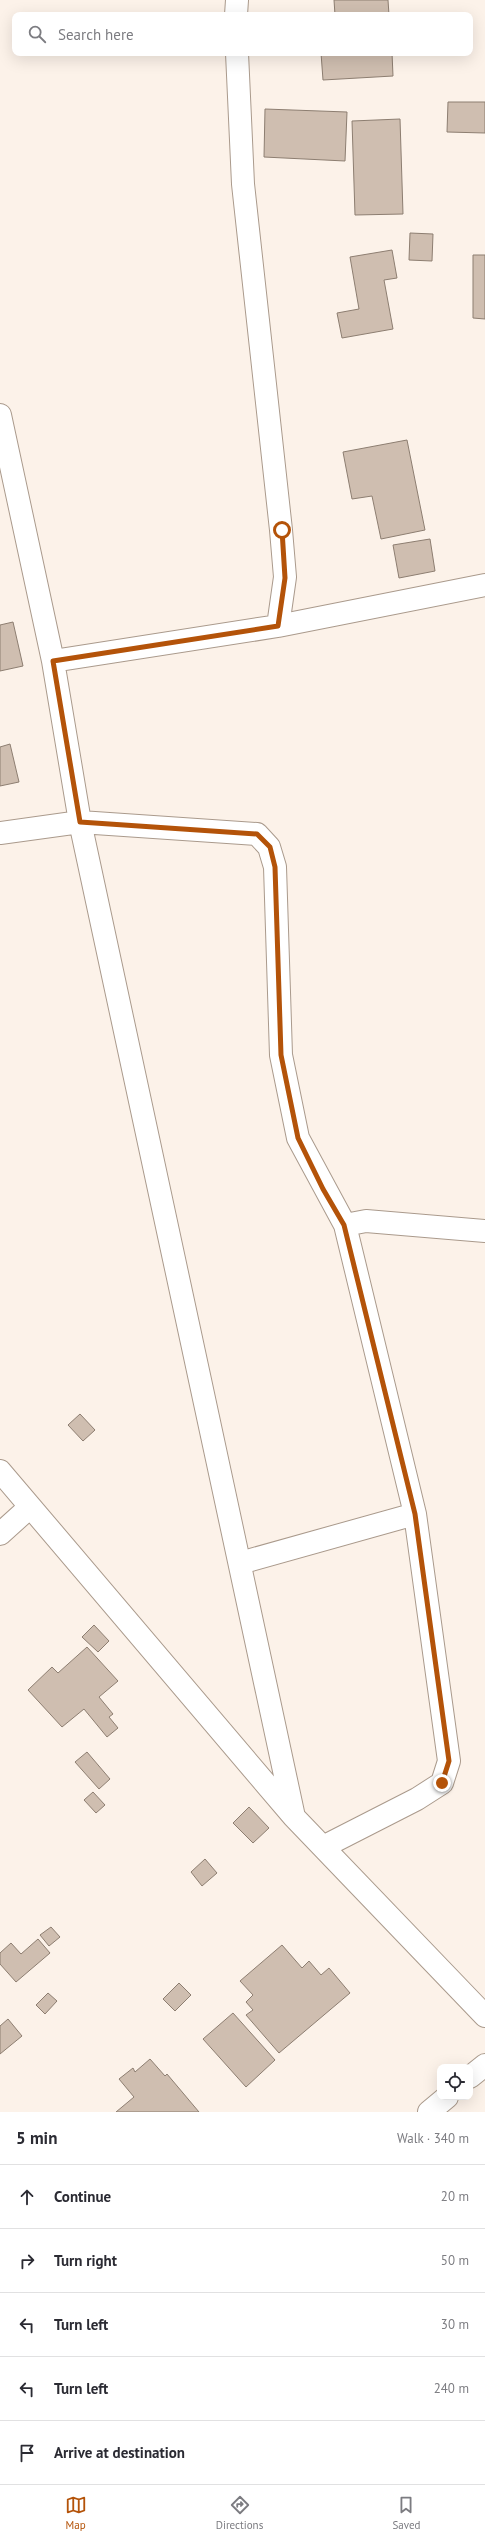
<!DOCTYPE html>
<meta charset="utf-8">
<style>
:root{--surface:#fff;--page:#f2f2f3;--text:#2b2b33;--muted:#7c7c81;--line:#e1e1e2;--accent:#b45309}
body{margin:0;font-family:"PT Sans",sans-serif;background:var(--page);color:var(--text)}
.controls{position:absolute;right:12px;bottom:12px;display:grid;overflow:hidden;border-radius:8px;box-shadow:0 4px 16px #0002}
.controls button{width:36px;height:36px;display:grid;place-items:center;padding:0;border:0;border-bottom:1px solid var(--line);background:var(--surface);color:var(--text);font:20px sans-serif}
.stop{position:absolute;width:12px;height:12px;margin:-9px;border:3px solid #b45309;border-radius:50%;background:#fff}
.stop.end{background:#b45309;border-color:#fff;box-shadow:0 1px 4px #0008}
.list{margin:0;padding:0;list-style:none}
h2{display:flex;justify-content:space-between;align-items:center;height:52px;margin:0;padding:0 16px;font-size:17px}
h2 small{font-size:13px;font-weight:400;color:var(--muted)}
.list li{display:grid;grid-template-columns:26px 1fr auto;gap:12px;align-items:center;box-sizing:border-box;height:64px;padding:0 16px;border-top:1px solid var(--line)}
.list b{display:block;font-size:15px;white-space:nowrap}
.list em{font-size:13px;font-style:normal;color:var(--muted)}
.icon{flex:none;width:22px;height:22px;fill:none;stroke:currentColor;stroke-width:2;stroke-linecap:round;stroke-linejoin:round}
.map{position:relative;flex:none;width:485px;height:2112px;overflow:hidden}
.search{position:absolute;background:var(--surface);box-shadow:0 4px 16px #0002;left:12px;right:12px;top:12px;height:44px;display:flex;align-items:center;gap:10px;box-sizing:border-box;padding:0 14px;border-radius:8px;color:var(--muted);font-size:15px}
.sheet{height:372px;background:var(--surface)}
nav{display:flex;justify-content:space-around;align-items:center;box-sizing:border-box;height:56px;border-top:1px solid var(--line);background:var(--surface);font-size:11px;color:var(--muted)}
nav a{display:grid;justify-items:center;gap:2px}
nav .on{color:var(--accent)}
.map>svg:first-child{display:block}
.building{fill:#cfbeb0;stroke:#8d7e71}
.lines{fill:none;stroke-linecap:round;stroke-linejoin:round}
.street-casing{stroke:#aa9a8c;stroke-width:24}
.street{stroke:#fff;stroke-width:22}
.route{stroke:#b45309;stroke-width:5}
</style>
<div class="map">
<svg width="485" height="2112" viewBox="0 0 485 2112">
<rect width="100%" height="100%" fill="#fcf2e9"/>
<path class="building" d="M334,0h54l1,15h-54z
M321,53h71l1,23 -70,4z
M448,102h37v31l-38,-1z
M265,109l82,3 -2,49 -81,-4z
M400,119l3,95 -48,1 -3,-94z
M410,233l23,1 -1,27 -23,-1z
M392,250l5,28 -13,2 9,49 -51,9 -5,-25 22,-4 -9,-52z
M473,255h12v64l-12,-1z
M407,440l18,90 -44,9 -9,-43 -20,3 -9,-47z
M430,539l5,32 -36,7 -6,-33z
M13,622l10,44 -23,5v-46z
M10,744l9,38 -19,4v-39z
M80,1414l15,16 -12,11 -15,-16z
M94,1625l15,16 -11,11 -16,-15z
M87,1647l31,34 -19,16 14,17 -4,3 9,11 -11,9 -23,-28 -22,18 -34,-37 24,-23 6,6z
M87,1752l23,27 -11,10 -24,-27z
M93,1792l12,13 -9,8 -12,-13z
M249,1807l20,21 -16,15 -20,-20z
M205,1859l12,14 -15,13 -11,-14z
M51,1927l9,10 -11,9 -9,-11z
M38,1939l12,14 -34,29 -16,-18v-11l11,-10 10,11z
M282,1945l20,23 7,-7 12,14 8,-7 21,25 -71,60 -33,-38 7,-5 -7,-8 7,-7 -13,-14z
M179,1983l12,12 -16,16 -12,-12z
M48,1993l9,8 -12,13 -9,-9z
M233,2013l42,47 -29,27 -43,-48z
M8,2019l14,17 -22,18v-28z
M150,2059l15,17 2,-2 32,38h-83l18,-15 -15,-18 14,-11 2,4z"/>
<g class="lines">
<g class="street-casing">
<path id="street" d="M236,15l1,-15
M237,53l6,131 38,346 4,47 -7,49
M0,415l53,246 27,161 214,995
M53,661l225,-35 207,-41
M0,833l80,-11 177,12 12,13 6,20 6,188 17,83 47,87 70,289 34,247 -7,22 -25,16 -94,48
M345,1225l21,-4 119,10
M0,1471l294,346 191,199
M0,1534l30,-27
M240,1563l175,-49
M470,2077l15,-12
M429,2112l18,-15"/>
</g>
<use href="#street" class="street"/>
</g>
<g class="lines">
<path class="route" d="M282,530l3,48 -7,48 -225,35 27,161 177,12 13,13 5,20 6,188 17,83 25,51 21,36 71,289 34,247 -7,22"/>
</g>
</svg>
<div class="controls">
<button><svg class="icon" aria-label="locate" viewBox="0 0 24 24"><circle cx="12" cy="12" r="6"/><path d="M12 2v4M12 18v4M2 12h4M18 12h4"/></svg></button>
</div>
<div class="stop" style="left:282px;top:530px"></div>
<div class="stop end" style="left:442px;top:1783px"></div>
<div class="search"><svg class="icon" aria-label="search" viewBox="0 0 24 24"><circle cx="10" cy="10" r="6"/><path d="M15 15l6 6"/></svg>Search here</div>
</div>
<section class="sheet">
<h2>5 min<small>Walk · 340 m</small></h2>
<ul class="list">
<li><svg class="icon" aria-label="ahead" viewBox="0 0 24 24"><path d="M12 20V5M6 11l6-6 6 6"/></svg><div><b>Continue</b></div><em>20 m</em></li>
<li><svg class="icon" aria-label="right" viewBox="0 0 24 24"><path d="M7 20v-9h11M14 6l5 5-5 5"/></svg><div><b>Turn right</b></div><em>50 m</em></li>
<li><svg class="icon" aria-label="left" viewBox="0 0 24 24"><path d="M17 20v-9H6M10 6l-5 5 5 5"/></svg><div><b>Turn left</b></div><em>30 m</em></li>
<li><svg class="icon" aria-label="left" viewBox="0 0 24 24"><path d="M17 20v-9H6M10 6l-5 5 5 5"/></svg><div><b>Turn left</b></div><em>240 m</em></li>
<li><svg class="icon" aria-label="arrive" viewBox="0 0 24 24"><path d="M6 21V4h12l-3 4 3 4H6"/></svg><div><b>Arrive at destination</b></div></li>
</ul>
</section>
<nav>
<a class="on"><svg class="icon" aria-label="map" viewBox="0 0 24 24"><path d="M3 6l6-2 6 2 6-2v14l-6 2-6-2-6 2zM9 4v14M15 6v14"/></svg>Map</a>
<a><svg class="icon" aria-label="directions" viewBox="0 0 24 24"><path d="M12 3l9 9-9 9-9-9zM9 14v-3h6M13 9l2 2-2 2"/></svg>Directions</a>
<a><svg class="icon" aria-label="saved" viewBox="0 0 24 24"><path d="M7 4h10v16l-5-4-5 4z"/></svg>Saved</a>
</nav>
